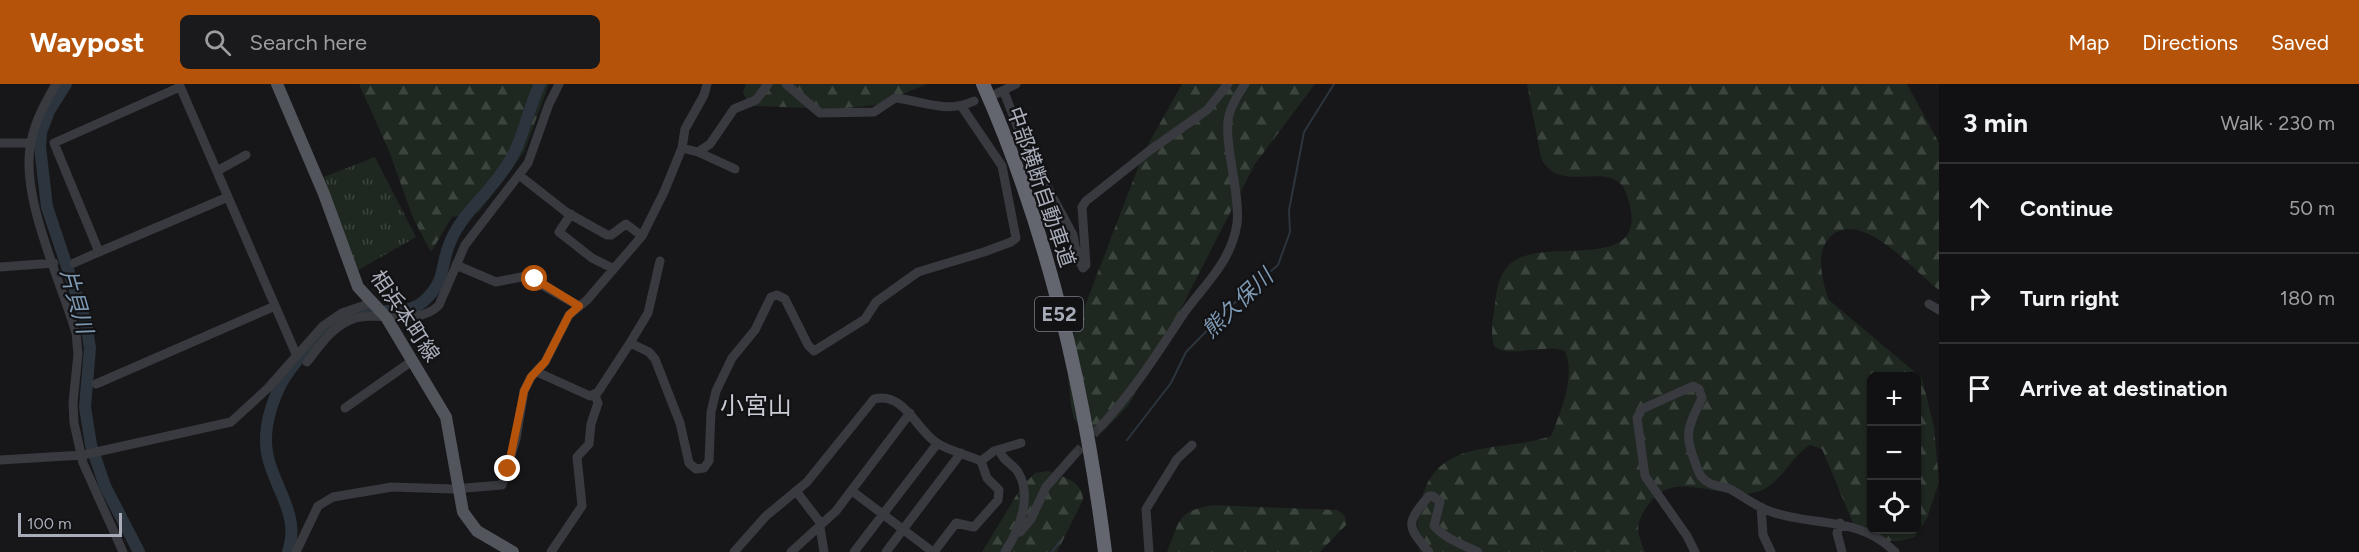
<!DOCTYPE html>
<meta charset="utf-8">
<style>
:root{--surface:#111113;--page:#1a1a1c;--text:#f1f3f6;--muted:#9c9da0;--line:#303133;--accent:#b45309}
body{margin:0;font-family:Figtree,"Noto Sans JP",sans-serif;background:var(--page);color:var(--text)}
.controls{position:absolute;right:18px;bottom:18px;display:grid;overflow:hidden;border-radius:9px;box-shadow:0 2px 4px #0004}
.controls button{width:54px;height:54px;display:grid;place-items:center;padding:0;border:0;border-bottom:2px solid var(--line);background:var(--surface);color:var(--text);font:30px sans-serif}
.scale{position:absolute;left:18px;bottom:15px;width:104px;box-sizing:border-box;padding-left:6px;border:3px solid #a8adb9;border-top:0;font-size:16px;line-height:21px;white-space:nowrap;color:#a8adb9;-webkit-text-stroke:4px #121214;paint-order:stroke}
.stop{position:absolute;width:18px;height:18px;margin:-14px;border:4px solid #b45309;border-radius:50%;background:#fff}
.stop.end{background:#b45309;border-color:#fff;box-shadow:0 2px 6px #0008}
.list{margin:0;padding:0;list-style:none}
h2{display:flex;justify-content:space-between;align-items:center;height:78px;margin:0;padding:0 24px;font-size:26px}
h2 small{font-size:20px;font-weight:400;color:var(--muted)}
.list li{display:grid;grid-template-columns:39px 1fr auto;gap:18px;align-items:center;box-sizing:border-box;height:90px;padding:0 24px;border-top:2px solid var(--line)}
.list b{display:block;font-size:22px;white-space:nowrap}
.list em{font-size:20px;font-style:normal;color:var(--muted)}
.icon{flex:none;width:33px;height:33px;fill:none;stroke:currentColor;stroke-width:2;stroke-linecap:round;stroke-linejoin:round}
.map{position:relative;flex:none;width:1939px;height:468px;overflow:hidden}
header{display:flex;align-items:center;gap:36px;box-sizing:border-box;height:84px;padding:0 30px;background:var(--accent);color:#fff}
header strong{font-size:28px}
nav{display:flex;gap:33px;margin-inline-start:auto;font-size:21px}
.search{width:420px;height:54px;background:var(--page);display:flex;align-items:center;gap:15px;box-sizing:border-box;padding:0 21px;border-radius:9px;color:var(--muted);font-size:22px}
main{display:flex}
aside{flex:1;background:var(--surface)}
.map>svg:first-child{display:block}
.grass{fill:url(#grass-tufts)}
.forest{fill:url(#forest-firs);fill-rule:evenodd}
.lines{fill:none;stroke-linecap:round;stroke-linejoin:round}
.stream{stroke:#2c353d;stroke-width:2}
.river{stroke:#2c353d;stroke-width:12}
.minor-tunnel{stroke:#343539;stroke-width:9;stroke-dasharray:9 4.5;stroke-linecap:butt}
.minor{stroke:#393a40;stroke-width:9}
.major{stroke:#53555d;stroke-width:12}
.highway{stroke:#63666f;stroke-width:14}
.route{stroke:#b45309;stroke-width:8}
.labels{text-anchor:middle;stroke-width:4.5;stroke-linejoin:round;paint-order:stroke}
.shield{fill:#121214;stroke:#7b7e88;stroke-width:1.5}
.shield-label{font-size:20px;font-weight:bold;fill:#a8adb9}
.street-label{font-size:21px;fill:#a8adb9;stroke:#121214}
.water-label{font-size:22px;font-style:italic;fill:#7e9ab5;stroke:#121214}
.quarter-label{font-size:24px;fill:#c9ccd5;stroke:#121214}
</style>
<header>
<strong>Waypost</strong>
<div class="search"><svg class="icon" aria-label="search" viewBox="0 0 24 24"><circle cx="10" cy="10" r="6"/><path d="M15 15l6 6"/></svg>Search here</div>
<nav><a>Map</a><a>Directions</a><a>Saved</a></nav>
</header>
<main>
<div class="map">
<svg width="1939" height="468" viewBox="0 0 1939 468">
<defs>
<pattern id="grass-tufts" width="24" height="20" patternUnits="userSpaceOnUse" patternTransform="scale(1.5)"><rect width="24" height="20" fill="#1e2720"/><path d="M3 7l-1-3M5 7V3M7 7l1-3M15 17l-1-3M17 17v-4M19 17l1-3" fill="none" stroke="#3c443e"/></pattern>
<pattern id="forest-firs" width="22" height="20" patternUnits="userSpaceOnUse" patternTransform="scale(1.5)"><rect width="22" height="20" fill="#1e2720"/><path d="M5 1l3.5 6h-7zM16 11l3.5 6h-7z" fill="#3c443e"/></pattern>
</defs>
<rect width="100%" height="100%" fill="#171719"/>
<path class="grass" d="M375,73l41,80 -61,35 -34,-94z"/>
<path class="forest" d="M359,0h190l-25,68 -46,61 -26,4 -21,35 -18,-34 -24,-67z
M746,0h181l-50,21 -42,4 -81,-3 -7,-5 -4,-9z
M1182,0h133l-60,80 -86,168 -41,74 -22,23 -7,5 -11,1 -14,-16 -3,-13 -3,-29 5,-40 71,-185z
M1527,0h380l32,59v147c-25,-18 -83,-90 -113,-48 -10,15 -3,42 3,58l93,78 12,49 5,55 -12,36 -12,19 -15,4h-24l-21,-13 -33,-79 -12,-4c-19,11 -28,38 -50,46 -38,13 -85,-26 -112,14 -13,20 -12,25 -3,47h-225c-5,-20 -3,-35 2,-54 17,-62 82,-45 129,-62 10,-25 25,-59 14,-85 -21,-8 -58,8 -71,-5 -4,-13 -1,-28 1,-41 1,-14 4,-29 13,-39 30,-35 151,16 118,-73 -13,-36 -67,4 -85,-35zM1872,292h44v154h-44z
M1048,387c15,6 35,10 35,29l-26,52h-75l40,-66 13,-13z
M1212,421l126,5 7,6 1,9 -26,27h-153c13,-31 9,-40 45,-47z"/>
<g class="lines">
<path class="stream" d="M1127,356l44,-57 15,-31 45,-46 47,-41 12,-33 -1,-22 15,-78 30,-48
M1052,468l8,-11"/>
<path class="river" d="M66,0l-17,27 -8,21 -1,15 7,60 39,116 4,25 -5,59 6,38 14,41 34,66
M288,468c15,-42 -23,-72 -22,-113 0,-19 6,-36 14,-53 10,-20 48,-64 69,-71 22,-8 57,3 75,-14 24,-22 15,-35 27,-61 12,-27 36,-45 52,-69 20,-26 23,-58 37,-87"/>
<path class="minor-tunnel" d="M1075,370l26,-28"/>
<path class="minor" d="M56,0c-11,19 -21,37 -25,58 -12,53 30,139 45,191l2,21 -5,49 1,20 9,40 40,89
M179,0l117,270
M786,0l34,29 54,-1 21,-14c29,3 51,16 79,3
M180,3l-126,56 45,109 129,-55
M1004,8l21,54 48,89 4,21 6,12 3,-3 -4,-58 4,-6 63,-50 58,-41 21,-26
M996,10l20,-10
M0,59h31
M682,64l16,4 12,-8 24,-35 22,-9 12,-16
M698,68l37,17
M217,87l29,-16
M519,91l47,37 41,23h4l15,-11 16,12
M571,130l-12,18 33,26 20,10
M74,179l25,-11
M456,181l40,17 30,-6 53,30
M0,183l54,-4
M1929,220l10,6
M630,259l18,-30 12,-52
M307,278c12,-15 24,-34 43,-42 27,-11 67,8 89,-15l26,-60 63,-82 21,-59 10,-20
M537,288l53,24 8,-4 32,-49 19,9 6,7 25,64 9,40 7,6 8,-1 5,-7 2,-49 5,-21 16,-33 23,-28 16,-33 6,-2 8,4 23,46 6,6 51,-32 11,-17 42,-30 66,-20 27,-10 5,-4 -14,-72 -40,-59
M96,300l179,-78
M345,324l67,-47
M1101,342c32,-34 57,-74 83,-113 21,-29 47,-51 53,-89 4,-31 -16,-88 -7,-112 3,-10 9,-19 15,-28
M1000,366c1,10 13,14 18,22 15,25 1,58 -13,80
M0,376l83,-5 148,-33 37,-34 55,-62 19,-13 29,-10
M981,377l13,-10 27,-8
M796,407l23,30 5,31
M852,407l81,61
M1761,423l2,28 8,17
M1840,439l-3,10 5,19
M1020,448l11,-13 15,-32 29,-33
M296,468l22,-46 15,-9 59,-10 61,2 49,-4 14,-46 8,-48 7,-14 14,-15 24,-47 18,-15 55,-64 22,-44 18,-44 3,-19 19,-34 3,-11
M551,468l31,-46 -5,-49 12,-13 2,-20 7,-21 -3,-8
M734,468l32,-36 41,-34 67,-83c30,-8 43,32 63,44 13,8 30,12 44,18
M791,468l45,-41 74,-98
M854,468l83,-108
M886,468l75,-99
M934,468l22,-29 18,4 24,-27 1,-10 -12,-12 -6,-17
M1149,468l-3,-43 31,-50 15,-14
M1429,468c-22,-26 -24,-28 0,-56h4l7,6 -6,24c12,13 29,19 44,26
M1695,468l-8,-16 -42,-60 -8,-58 5,-9 51,-23 6,3 3,9c-13,27 -19,34 -7,64 3,8 4,14 11,19 8,6 18,5 26,9 12,7 26,18 40,22 44,15 87,4 123,40"/>
<path class="major" d="M277,0l47,110 34,93 28,30 60,100 17,95 14,19 36,21"/>
<path class="highway" d="M983,0c65,146 102,309 122,468"/>
</g>
<g class="lines">
<path class="route" d="M508,385l16,-78 7,-14 14,-15 24,-47 10,-9 -44,-27"/>
</g>
<g class="labels">
<rect class="shield" x="1035" y="213" width="48" height="34" rx="4.5"/>
<g class="shield-label">
<text x="1059" y="237">E52</text>
</g>
<g class="street-label">
<text transform="translate(1041 103) rotate(71)" y="7">中部横断自動車道</text>
<text transform="translate(405 232) rotate(56)" y="7">相浜本町線</text>
</g>
<g class="water-label">
<text transform="translate(77 217) rotate(74)" y="8">片貝川</text>
<text transform="translate(1237 219) rotate(-44)" y="8">熊久保川</text>
</g>
<g class="quarter-label">
<text x="756" y="330">小宮山</text>
</g>
</g>
</svg>
<div class="controls">
<button>+</button>
<button>−</button>
<button><svg class="icon" aria-label="locate" viewBox="0 0 24 24"><circle cx="12" cy="12" r="6"/><path d="M12 2v4M12 18v4M2 12h4M18 12h4"/></svg></button>
</div>
<div class="scale">100 m</div>
<div class="stop" style="left:535px;top:195px"></div>
<div class="stop end" style="left:508px;top:385px"></div>
</div>
<aside>
<h2>3 min<small>Walk · 230 m</small></h2>
<ul class="list">
<li><svg class="icon" aria-label="ahead" viewBox="0 0 24 24"><path d="M12 20V5M6 11l6-6 6 6"/></svg><div><b>Continue</b></div><em>50 m</em></li>
<li><svg class="icon" aria-label="right" viewBox="0 0 24 24"><path d="M7 20v-9h11M14 6l5 5-5 5"/></svg><div><b>Turn right</b></div><em>180 m</em></li>
<li><svg class="icon" aria-label="arrive" viewBox="0 0 24 24"><path d="M6 21V4h12l-3 4 3 4H6"/></svg><div><b>Arrive at destination</b></div></li>
</ul>
</aside>
</main>
